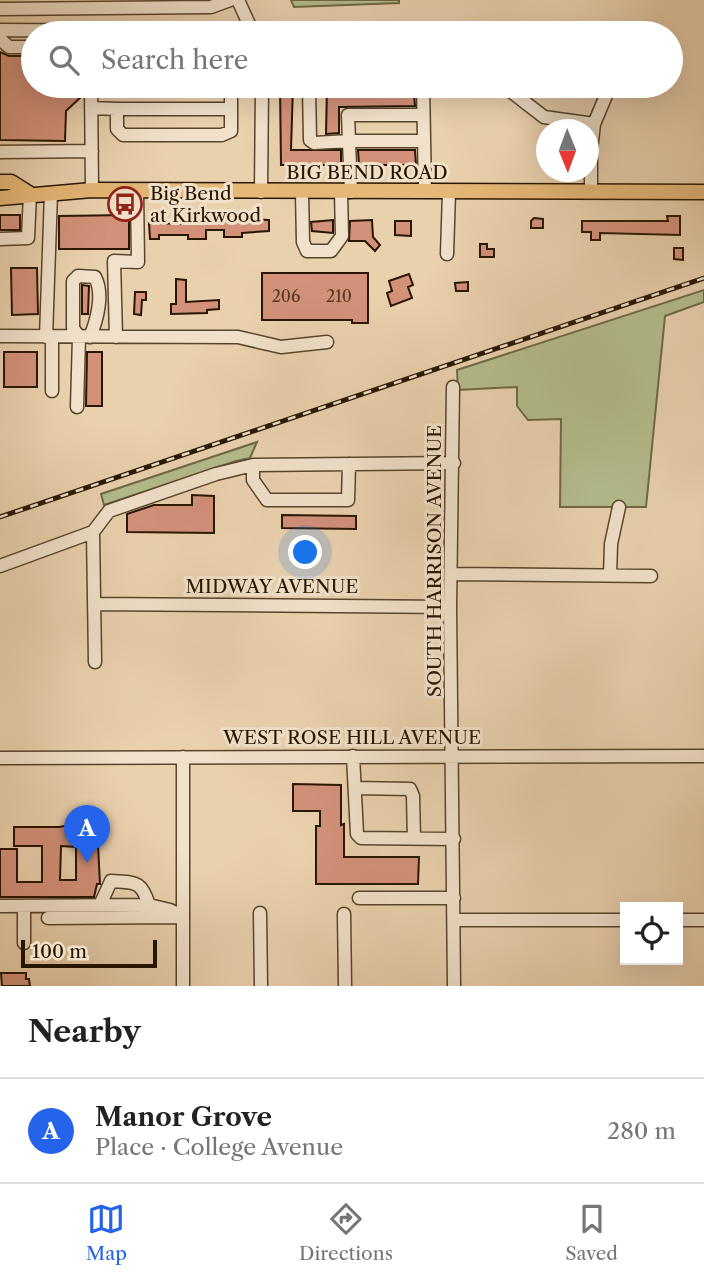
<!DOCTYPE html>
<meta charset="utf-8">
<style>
:root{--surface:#fff;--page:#f6f6f6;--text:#222;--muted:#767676;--line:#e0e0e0;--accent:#2563eb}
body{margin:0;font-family:"Libre Caslon Text",serif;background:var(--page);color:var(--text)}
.controls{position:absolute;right:21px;bottom:21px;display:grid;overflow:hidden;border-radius:0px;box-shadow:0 7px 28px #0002}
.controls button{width:63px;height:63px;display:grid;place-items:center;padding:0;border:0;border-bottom:2px solid var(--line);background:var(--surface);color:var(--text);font:35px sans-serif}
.compass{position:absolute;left:536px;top:119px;width:63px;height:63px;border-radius:50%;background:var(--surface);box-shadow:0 7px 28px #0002;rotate:179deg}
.scale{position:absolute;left:21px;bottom:18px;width:136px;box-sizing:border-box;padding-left:7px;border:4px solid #291601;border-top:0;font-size:19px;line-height:24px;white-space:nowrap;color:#291601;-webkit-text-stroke:5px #f1e1ca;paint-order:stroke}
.you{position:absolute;left:306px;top:553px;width:24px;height:24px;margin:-18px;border:5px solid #fff;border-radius:50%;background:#1a73e8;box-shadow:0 0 0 10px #1a73e833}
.badge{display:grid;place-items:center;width:46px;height:46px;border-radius:50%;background:var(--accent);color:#fff;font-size:23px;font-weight:700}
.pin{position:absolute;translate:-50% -58px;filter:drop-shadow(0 2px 4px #0008)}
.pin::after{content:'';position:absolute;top:37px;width:24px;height:21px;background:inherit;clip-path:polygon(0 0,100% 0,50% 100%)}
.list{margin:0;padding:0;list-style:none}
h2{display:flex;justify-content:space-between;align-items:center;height:91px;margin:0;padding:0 28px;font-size:30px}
h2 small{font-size:23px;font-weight:400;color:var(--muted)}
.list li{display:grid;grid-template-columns:46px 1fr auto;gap:21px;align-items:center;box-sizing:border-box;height:105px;padding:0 28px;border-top:2px solid var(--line)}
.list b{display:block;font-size:26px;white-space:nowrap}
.list p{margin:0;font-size:23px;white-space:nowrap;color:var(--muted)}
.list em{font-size:23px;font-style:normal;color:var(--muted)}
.icon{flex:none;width:38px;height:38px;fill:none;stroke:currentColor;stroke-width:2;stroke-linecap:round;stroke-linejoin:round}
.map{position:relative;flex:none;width:704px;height:986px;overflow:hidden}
.search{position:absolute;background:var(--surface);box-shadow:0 7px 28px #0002;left:21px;right:21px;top:21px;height:77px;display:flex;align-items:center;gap:18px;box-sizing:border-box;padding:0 24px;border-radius:38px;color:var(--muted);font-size:26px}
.sheet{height:196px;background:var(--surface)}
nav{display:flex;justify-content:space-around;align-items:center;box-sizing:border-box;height:98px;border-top:2px solid var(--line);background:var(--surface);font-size:19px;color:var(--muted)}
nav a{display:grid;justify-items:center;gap:4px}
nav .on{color:var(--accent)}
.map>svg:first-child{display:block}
.green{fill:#b4bc8c;stroke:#6e6946;stroke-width:2}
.building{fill:#d3917a;stroke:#291601;stroke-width:2;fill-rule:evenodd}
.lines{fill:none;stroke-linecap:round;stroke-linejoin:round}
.minor-casing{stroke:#59452c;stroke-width:15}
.major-casing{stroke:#291601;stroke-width:17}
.minor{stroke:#f1e1ca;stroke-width:12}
.major{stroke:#e5b877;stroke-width:14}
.rail-casing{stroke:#291601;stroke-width:5}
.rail{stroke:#f1e1ca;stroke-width:2.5;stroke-dasharray:8;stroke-linecap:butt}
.labels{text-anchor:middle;stroke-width:6;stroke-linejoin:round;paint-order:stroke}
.number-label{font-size:16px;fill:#54351f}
.street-label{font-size:19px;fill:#291601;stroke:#f1e1ca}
.poi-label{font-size:19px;fill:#291601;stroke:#f1e1ca;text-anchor:start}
</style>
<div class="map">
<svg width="704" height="986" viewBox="0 0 704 986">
<rect width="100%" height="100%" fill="#ead1ae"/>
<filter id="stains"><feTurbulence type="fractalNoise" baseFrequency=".00286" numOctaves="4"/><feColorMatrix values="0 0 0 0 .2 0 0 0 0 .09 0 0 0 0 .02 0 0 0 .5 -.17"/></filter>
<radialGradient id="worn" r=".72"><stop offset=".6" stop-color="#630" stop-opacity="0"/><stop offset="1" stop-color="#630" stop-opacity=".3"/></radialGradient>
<path class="green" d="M291,0h108v3l-105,4z
M704,290v12l-39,14 -19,191h-86l1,-88 -33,1 -11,-14v-19l-59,3 -1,-20z
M257,442l-7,16 -14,3 -132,44 -3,-11z"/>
<path class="building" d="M0,52l9,4h24v30h37l11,11 -15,14 -1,30 -65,-1z
M280,86h13l-2,64h50v15h-60z
M327,86h13l-1,8 75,1 1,11 -76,1v26l-13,1z
M358,150h57l1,15h-57z
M0,215h20v15h-20z
M129,215v34h-70v-33z
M667,216h13v19l-80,-2v7h-9v-8h-9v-11h86z
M217,218l52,2v11l-27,2v4h-18v-7h-18v9h-18v-4h-29v4h-9l-1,-16 39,1v-4h29z
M534,218l9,1v9h-12v-7z
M333,220v13l-21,-2 -1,-9z
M372,220l1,17 7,8 -5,6 -10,-10h-16l1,-20z
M395,221h16v15l-16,-1z
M480,244h7v5h7v8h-14z
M674,248h9v12l-9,-1z
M11,268h26l1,46 -26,1z
M262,273h106v50h-16v-3h-90z
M409,274l4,11 -5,2 4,11 -21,8 -4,-13 5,-2 -3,-10z
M176,279l10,1v22l33,-2v9l-12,1v3l-36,1v-10h5z
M468,282v9h-12l-1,-8z
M82,285l7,1 -1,28h-6z
M135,292h11v8h-4l-1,15 -7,-1z
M4,352h33v35h-33z
M87,352h15v54h-16z
M192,495l22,1v37l-87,-1v-18l27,-9h38z
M282,515l74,1v13l-74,-1z
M293,784l48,1v40l3,-1v33h75l-1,27h-102v-58h4v-15h-27z
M75,824l22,1 3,59h-3l-3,13h-94v-48h17v33h25v-36h-28v-19h45zM61,846l15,1v33h-16z
M1,973h25v6h3l1,7h-28z"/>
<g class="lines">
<g class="minor-casing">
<path id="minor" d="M238,0l15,33
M0,9l211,-2 19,-7
M0,30l179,1 4,2
M0,39l9,8h24
M91,86l1,104
M309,86l1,54 4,3 35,-2 2,51
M423,86l2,105
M504,86l40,31 50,7
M91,108l26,1v20l6,6h99l9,-4v-45
M117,109h114
M423,115h-75l1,26h74
M0,152l92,-1
M591,191v-41l3,-26 16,-38
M261,192l1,-106
M302,192l1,50 4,9h24l11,-15 -1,-44
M0,239l28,-1 2,-44
M447,254l2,-62
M0,336l238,1 43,10 46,-5
M46,337l5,-144
M116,337l-2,-76 24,1 -1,-71
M453,387l-3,220 4,379
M52,391v-54
M77,407l2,-70 -6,-9v-47l5,-5 17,1c9,17 2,43 -5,60
M253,465v15l14,20h81l1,-36
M93,532l2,130
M0,566l93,-34 16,-21 107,-37 37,-9 201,-2
M452,574l199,2
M610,576l1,-32 8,-37
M94,604l356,3
M353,756l4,78 4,4 93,1
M0,758l704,-2
M355,788l55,1 3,7 1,43
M359,898h95
M100,905l11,-24c25,2 30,-1 38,24
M0,906l149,-1 21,5 12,6
M24,906v37
M260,913l1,73
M344,914l1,72
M48,918l129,-1
M454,920h171
M678,920h26
M183,986v-229"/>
</g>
<g class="major-casing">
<path id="major" d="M0,182h11l19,12
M0,198l92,-8 612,2"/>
</g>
<use href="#minor" class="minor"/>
<use href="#major" class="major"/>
<g class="rail-casing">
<path id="rail" d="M0,517l704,-239"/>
</g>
<use href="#rail" class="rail"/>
</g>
<defs>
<g id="bus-ring" transform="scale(1.75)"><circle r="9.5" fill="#f1e1ca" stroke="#8f2418" stroke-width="1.5"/><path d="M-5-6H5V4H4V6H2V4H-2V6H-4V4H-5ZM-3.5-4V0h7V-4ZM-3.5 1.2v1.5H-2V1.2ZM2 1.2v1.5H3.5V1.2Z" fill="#8f2418"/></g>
</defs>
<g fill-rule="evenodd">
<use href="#bus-ring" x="125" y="204"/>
</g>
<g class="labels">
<g class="number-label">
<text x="286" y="302">206</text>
<text x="339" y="302">210</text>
</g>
<g class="street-label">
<text x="367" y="179">BIG BEND ROAD</text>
<text transform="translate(434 561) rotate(-90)" y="7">SOUTH HARRISON AVENUE</text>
<text x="272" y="593">MIDWAY AVENUE</text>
<text x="352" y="744">WEST ROSE HILL AVENUE</text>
</g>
<g class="poi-label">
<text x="150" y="200">Big Bend<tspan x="150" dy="22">at Kirkwood</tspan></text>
</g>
</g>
<rect width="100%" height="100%" filter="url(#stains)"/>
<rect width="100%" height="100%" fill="url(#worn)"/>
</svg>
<div class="controls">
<button><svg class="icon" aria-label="locate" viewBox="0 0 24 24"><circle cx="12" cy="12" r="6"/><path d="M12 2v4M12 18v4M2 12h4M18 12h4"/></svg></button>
</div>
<svg class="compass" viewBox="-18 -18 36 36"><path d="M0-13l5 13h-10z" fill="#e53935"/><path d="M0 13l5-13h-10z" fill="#767676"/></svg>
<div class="scale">100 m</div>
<div class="you"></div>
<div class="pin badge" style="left:87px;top:863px">A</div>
<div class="search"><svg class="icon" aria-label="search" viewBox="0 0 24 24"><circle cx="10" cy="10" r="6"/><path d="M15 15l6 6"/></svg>Search here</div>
</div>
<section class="sheet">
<h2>Nearby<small></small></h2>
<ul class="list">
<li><span class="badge">A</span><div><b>Manor Grove</b><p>Place · College Avenue</p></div><em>280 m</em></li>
</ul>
</section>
<nav>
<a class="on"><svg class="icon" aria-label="map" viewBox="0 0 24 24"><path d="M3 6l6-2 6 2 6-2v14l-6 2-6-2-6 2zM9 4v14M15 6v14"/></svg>Map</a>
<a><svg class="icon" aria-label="directions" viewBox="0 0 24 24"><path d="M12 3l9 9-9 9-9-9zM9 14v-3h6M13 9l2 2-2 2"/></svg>Directions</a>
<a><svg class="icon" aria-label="saved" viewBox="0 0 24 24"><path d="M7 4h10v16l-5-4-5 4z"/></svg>Saved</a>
</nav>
